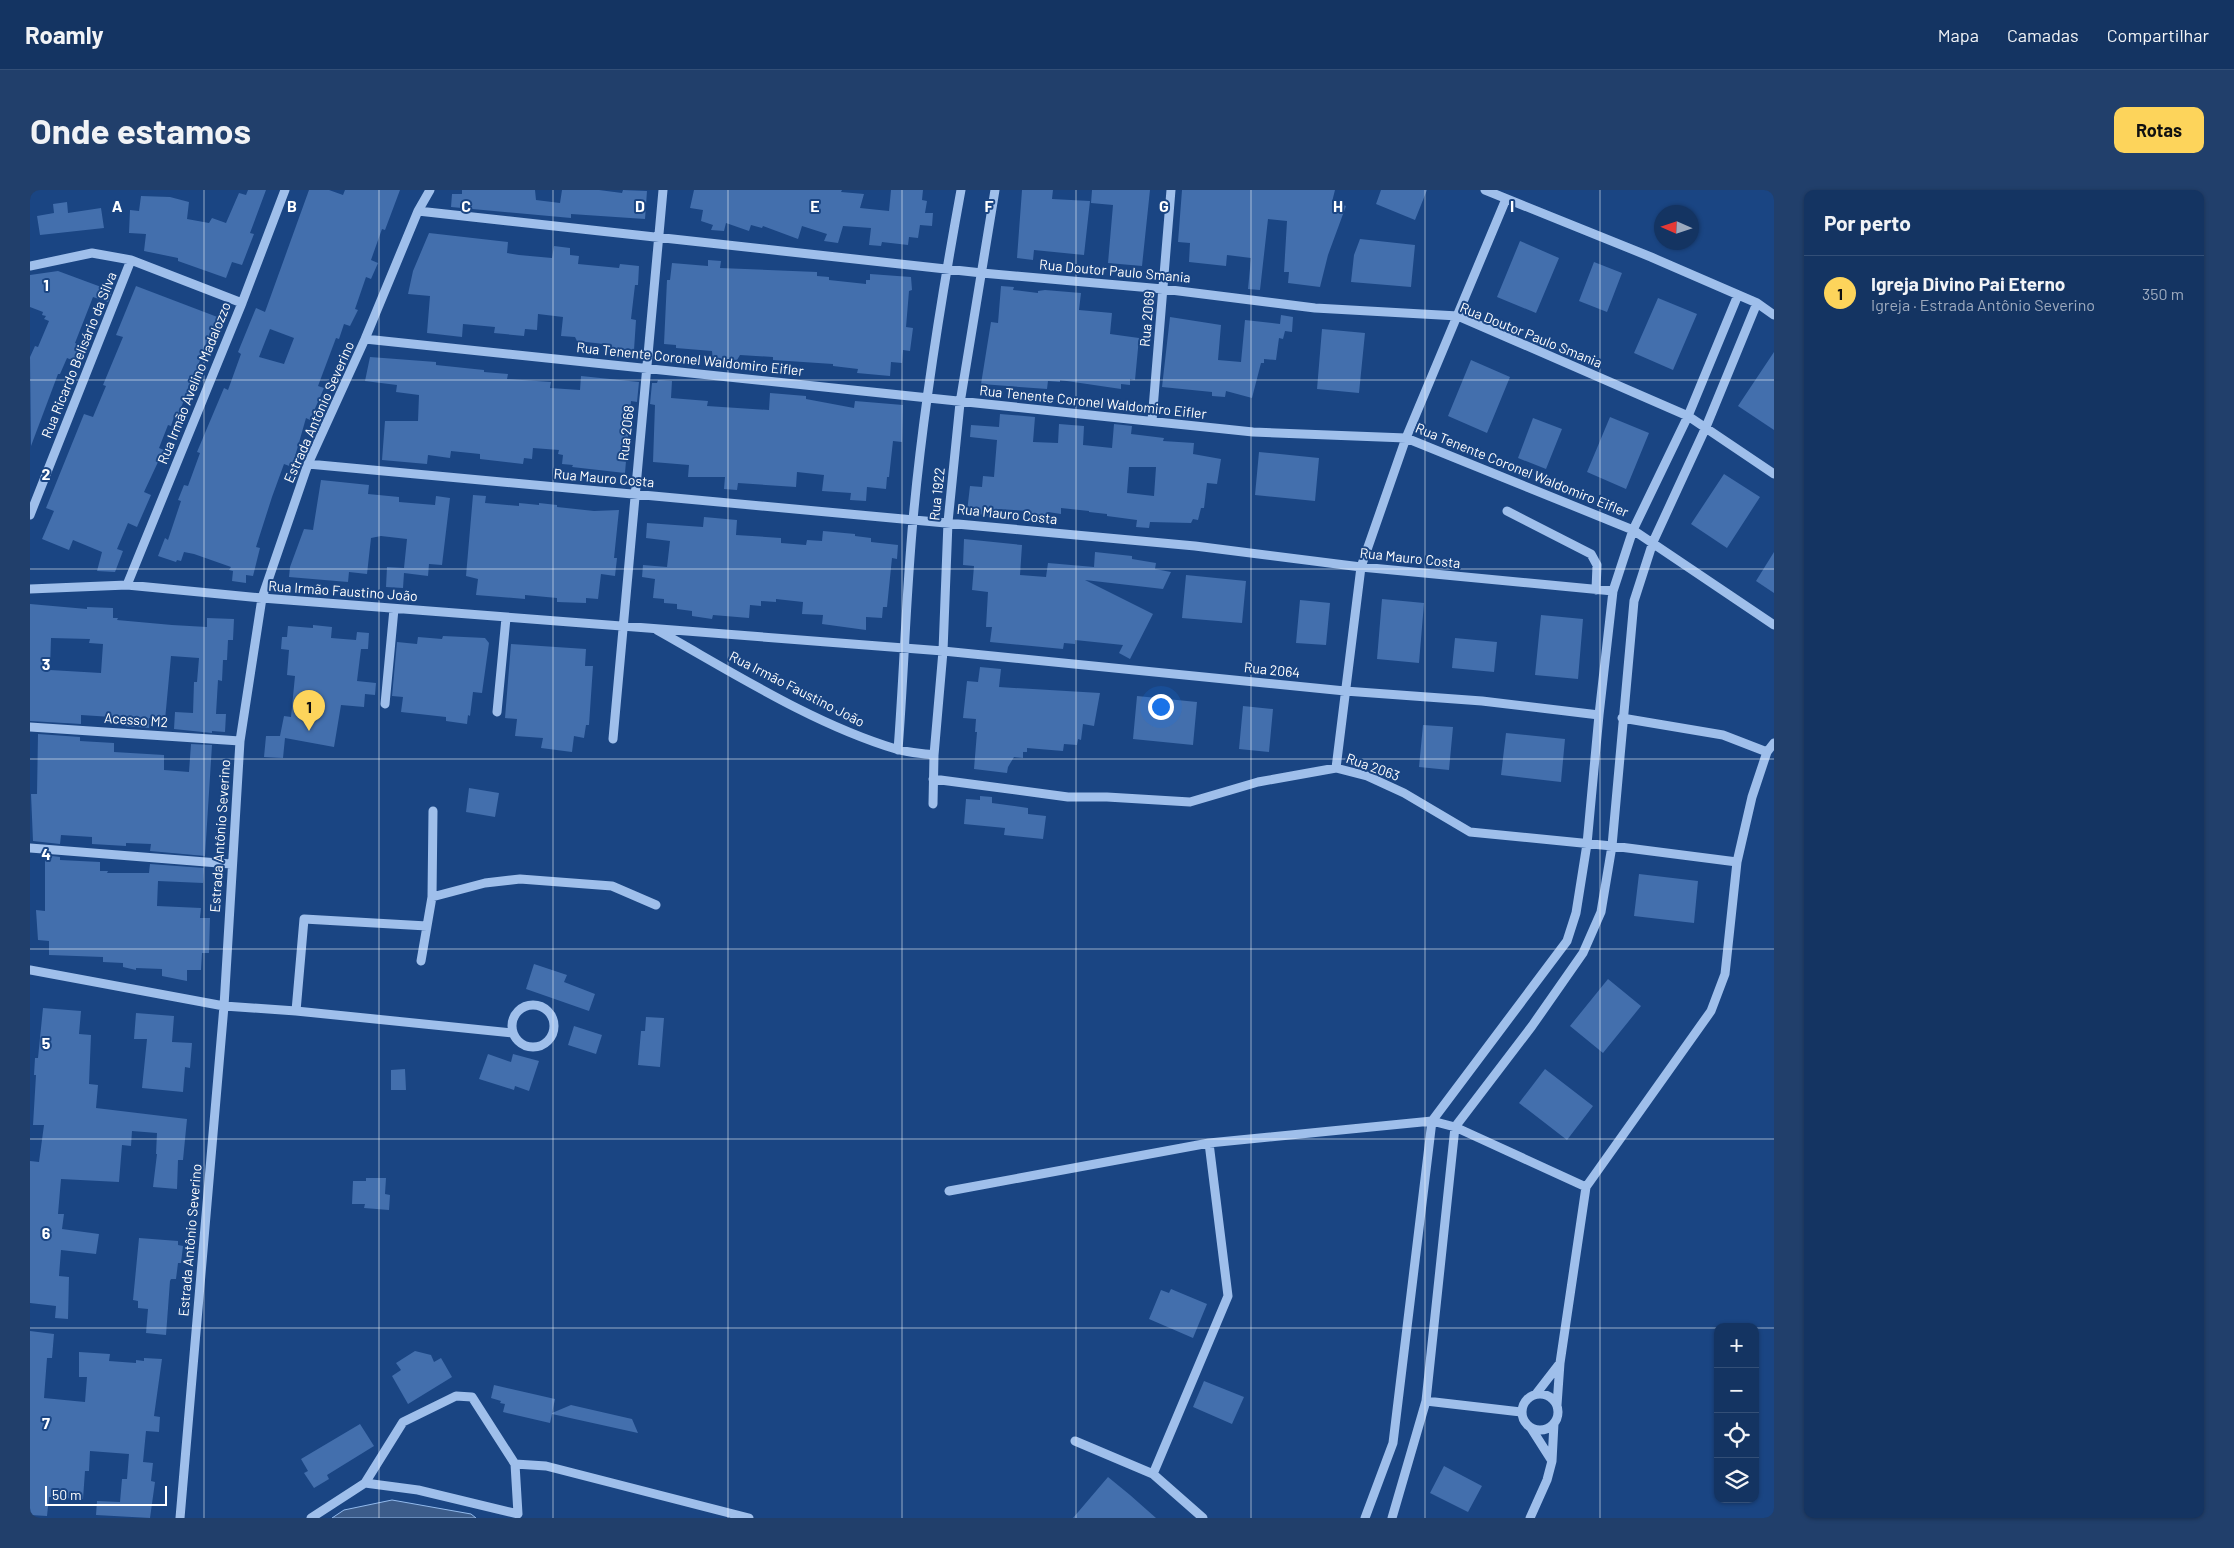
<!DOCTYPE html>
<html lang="pt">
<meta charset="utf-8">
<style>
:root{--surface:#143462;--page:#213f6b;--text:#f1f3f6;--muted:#9daabe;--line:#334f77;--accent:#fdd45b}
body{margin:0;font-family:Barlow,sans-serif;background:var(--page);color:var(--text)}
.controls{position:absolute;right:15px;bottom:15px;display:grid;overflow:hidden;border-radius:10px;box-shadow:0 1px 4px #0004}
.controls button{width:45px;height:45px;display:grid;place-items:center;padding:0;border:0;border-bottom:1px solid var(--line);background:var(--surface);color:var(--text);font:25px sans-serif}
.compass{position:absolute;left:1624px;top:15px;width:45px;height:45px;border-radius:50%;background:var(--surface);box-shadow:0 1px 4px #0004;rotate:273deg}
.scale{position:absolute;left:15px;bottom:12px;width:122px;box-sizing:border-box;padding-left:5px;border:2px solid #fff;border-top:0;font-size:14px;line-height:18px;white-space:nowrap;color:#fff;-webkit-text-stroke:4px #1a4583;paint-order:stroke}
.you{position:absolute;left:1130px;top:516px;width:18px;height:18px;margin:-12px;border:4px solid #fff;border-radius:50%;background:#1a73e8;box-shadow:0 0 0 8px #1a73e833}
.badge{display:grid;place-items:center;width:32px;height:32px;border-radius:50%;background:var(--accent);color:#111;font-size:16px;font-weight:700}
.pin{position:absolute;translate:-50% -41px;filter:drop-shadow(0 1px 2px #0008)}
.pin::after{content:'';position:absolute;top:26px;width:18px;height:15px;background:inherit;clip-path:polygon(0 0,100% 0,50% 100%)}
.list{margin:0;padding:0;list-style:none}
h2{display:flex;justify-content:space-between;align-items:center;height:65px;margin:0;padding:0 20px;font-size:21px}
h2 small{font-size:16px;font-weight:400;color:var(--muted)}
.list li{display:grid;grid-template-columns:32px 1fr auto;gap:15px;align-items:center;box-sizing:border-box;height:75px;padding:0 20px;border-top:1px solid var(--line)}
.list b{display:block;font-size:19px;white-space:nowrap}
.list p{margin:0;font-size:16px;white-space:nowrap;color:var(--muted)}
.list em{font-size:16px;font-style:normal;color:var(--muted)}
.icon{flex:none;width:28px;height:28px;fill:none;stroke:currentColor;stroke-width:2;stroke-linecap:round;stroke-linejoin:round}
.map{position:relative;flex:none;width:1744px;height:1328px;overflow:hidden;border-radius:10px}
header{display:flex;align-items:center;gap:30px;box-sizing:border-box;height:70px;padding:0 25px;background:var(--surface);border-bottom:1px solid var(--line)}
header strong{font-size:24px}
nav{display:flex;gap:28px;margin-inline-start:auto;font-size:18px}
.intro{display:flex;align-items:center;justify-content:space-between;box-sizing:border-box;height:120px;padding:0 30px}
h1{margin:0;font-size:35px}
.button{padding:12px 22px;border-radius:10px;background:var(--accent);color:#111;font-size:18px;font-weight:700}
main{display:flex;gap:30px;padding:0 30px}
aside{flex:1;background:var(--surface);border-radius:10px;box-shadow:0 1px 4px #0004}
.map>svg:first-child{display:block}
.water{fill:#3c5c8a;stroke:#92baed}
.building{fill:#436fad;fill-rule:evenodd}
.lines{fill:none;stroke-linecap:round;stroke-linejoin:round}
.minor{stroke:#9fbfeb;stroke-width:9}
.grid{fill:none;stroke:#fff;stroke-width:1;stroke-opacity:0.55}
.labels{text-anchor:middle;stroke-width:4;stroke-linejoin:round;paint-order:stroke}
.street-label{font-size:14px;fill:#fff;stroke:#1a4583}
.grid-label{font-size:16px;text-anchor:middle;font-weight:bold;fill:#fff;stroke:#1a4583;stroke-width:4;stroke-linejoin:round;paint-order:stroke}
</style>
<header>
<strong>Roamly</strong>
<nav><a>Mapa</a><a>Camadas</a><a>Compartilhar</a></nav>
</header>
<div class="intro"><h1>Onde estamos</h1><a class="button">Rotas</a></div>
<main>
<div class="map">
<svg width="1744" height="1328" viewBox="0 0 1744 1328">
<rect width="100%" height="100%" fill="#1a4583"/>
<path class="water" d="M362,1310l79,14 5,4h-144l12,-8z"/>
<path class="building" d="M218,0h18l-16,43 4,1 -12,31 -10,-3 -6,16 -48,-17v-3l-34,-7 2,-17 -17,-1 1,-23 9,1 2,-15 29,1 19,5 -2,17 22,4 3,-5 14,5 13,-30 7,2z
M279,0h20l14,5 2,-5h55l-15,40 -3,-1 -11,31 7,3 -7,16 -5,-2 -11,32 3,1 -8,16 -6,-2 -5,15 -3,-1 -18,48 6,2 -14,32 -4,-2 -14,49 -8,-3 -12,33 -16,50 4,1 -7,28 -7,-1v8l-14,-2 1,-10 -4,-1 2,-3 -37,-13 -10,-2 -3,9 -4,-1 -1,2 -18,-6 7,-18 3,2 13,-39 -3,-1 6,-15 4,1 12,-33 -3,-1 27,-64 4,2 13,-36 -3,-2 18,-44 9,4zM240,139l24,9 -10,26 -25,-7z
M432,0h73l1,10 24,3 2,-13h37l23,3 1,-3 24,1 -2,28 -74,-5v4l-120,-11 1,-13h10z
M664,0h148l-1,2 23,2 -4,14 29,3 2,-21h32l-1,10 5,1 -2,12h8l-1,13 -12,-1 -2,13 -9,-1 -1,8 -26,-3 -1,4 -12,-1 2,-17 -28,-2 -5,17 -14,-2 3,-7 -25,-8 -4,13 -35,-13 -1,2 -11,-3 -2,6 -23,-8 -2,8 -13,-1 2,-5 -12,-4 2,-11 -13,-2z
M992,0h31l-1,9 38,2 -6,54 -50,-5 -1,10 -16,-2z
M1062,0h58l-8,76 -34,-3 5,-58 -22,-2z
M1152,0h153l-3,12 14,4 -18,49 -8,32 -32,-4 1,-11h-5l3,-51 -19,-2 -8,71 -12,-1 3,-31 -24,-3 -1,11 -37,-4 1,-19 -12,-1z
M1351,0h46l-12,30 -39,-16z
M37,12l1,11 33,-5 3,20 -64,7 -3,-19 17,-3 -1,-9z
M399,43l79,9 -1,11 12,2 33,3 2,-12 16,2v7l9,1 -1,8 41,4 1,-4 19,2 -1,19h-3l-4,34 5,1 -2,30 -31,-2 1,-4 -27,-3 -2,-4 -14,-1 2,-19 -25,-3 -1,16 -12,-1 -1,7 -30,-3 1,-6 -32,-3 -1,13 -35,-4 3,-37 -22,-2 5,-23z
M1330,49l55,6 -4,42 -60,-5 3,-27z
M1490,51l39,17 -23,55 -39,-16z
M678,70l13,1 -1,7 97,4v4l12,1v3l37,4v-4h4v-6l41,3 1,13 -3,1 -3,36 7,1 -3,23 -7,-1 -1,13 -11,-1 -1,14 -33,-3 1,-4 -25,-3v-2l-60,-4v-3l-33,-2 -3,5 -11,-1 -1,7 -12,-2 -1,-13 -36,-3v-3l-12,-1 3,-64h3l2,-17 36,3z
M1564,72l28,11 -15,39 -28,-11z
M28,81l54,20 -4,11 -15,-5 -18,46 6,3 -7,15 -7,-3 -7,16h-2l-27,72 -1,-89 5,-11 3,1 11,-26 -5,-2 2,-3 -4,-1 1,-3 -13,-5v-32z
M106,96l84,32 -7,17 -3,-1 -13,34 3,1 -6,16 -3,-2 -13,32 -3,-1 -4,12 -3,-1 -9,23 9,4 -5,12 -5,-2 -14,30 7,3 -14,32 -9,-4 -11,26 6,2 -8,21 -18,-1 5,-19 -29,-12 -4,10 -27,-11 12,-28 -8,-3 38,-94 9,3 13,-31 -3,-1 20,-48 -7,-2z
M971,96l13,1 -1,3 25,3v-2l7,-1 36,3 -2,17 33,3 -2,21 29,4 -4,42 -5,-1v6l-9,-1v5l-61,-9v2l-12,-1 -1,8 -66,-5 10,-62 7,1z
M1628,108l39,16 -24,56 -39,-17z
M1251,125l12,2 -1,15 -7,-1 -2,8 -4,-1 -3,22 -12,-1v4h-3l-9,35 -26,-7 -1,6 -13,-1v-4l-50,-5 8,-70 51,8 -3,35 23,2 4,-42 35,4z
M1292,139l43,4 -6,60 -42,-4z
M1744,162v78l-36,-24z
M340,167l66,5v3l48,5v2l24,2 -1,5 44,3 -1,6 30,2 1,-14 58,6 -2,20 -6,-1 -6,72 -53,-6 1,-2 -11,-1 1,-9 -5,-1 1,-4 -26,-2 -1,11 -8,-1 -1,6 -43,-5v-5l-29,-3 -1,7 -22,-3 -1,9 -45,-4 3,-39h33l1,-26 -23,-3 1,-7 -32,-4z
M1441,170l39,17 -23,56 -39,-17z
M628,190l14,1 -1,17 37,3 -1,5 62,4 1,-17 36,3v3l48,9 1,-7 48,4 -1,37 -9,-1 -4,36h-2l-1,12 -19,-2 -1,14 -16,-1 1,-7 -29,-2 2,-16 -27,-3 -1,15 -58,-4 -1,7 -13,-1 1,-12h-37l1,-12 -36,-3 2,-57 -5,-1 2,-21h5z
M970,224l35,3 -2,25 25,1 1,-19 25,2 -1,19 29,3 2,-24 18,2 -1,8 33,4 -1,3 31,2 -1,11 28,5 -4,25 -10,-1 -3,25h-3l-3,12 -5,-1 -2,4 -41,-1 -1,6 -13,-1 1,-7 -30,-4v-2l-18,-2v-1l-28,-3v6l-13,-2 -1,3h-6v2l-14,-1 1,-5 -30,-2 -1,8 -30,-5 3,-26 12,1 1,-11 11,1 3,-37 -27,-3 1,-12 28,2zM1099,277h27l-2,29 -27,-3z
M1580,227l39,16 -23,56 -39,-17z
M1503,228l29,11 -16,40 -28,-11z
M1229,262l60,6 -4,43 -60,-6z
M1694,284l36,23 -33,51 -36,-24z
M291,290l48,5 -1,9 31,3v5l36,3 1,-9 14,2 -8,67 -13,-1 -1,12 -24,-3 -1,15 -17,-1 1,-20 17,1 3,-29 -26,-3 -10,2 -4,36 -18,-2 -1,10 -59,-5 1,-10 14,-38 9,1z
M443,305l13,1 -1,7 34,3v-3l20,2v-2l18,2v2l37,4 25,-1 -5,48h3l-2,18 -14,-2 -3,25 -12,-1v5l-29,-1v-4l-32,-3v4l-49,-4 2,-16 -12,-3z
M674,327l33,3 -1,15 45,3v5l25,2 1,-5 15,1 1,-10 32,3v2l16,2v4l27,3 -1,14 -5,-1 -5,49h-4l-1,11 -16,-1v13l-44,-6 1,-9 -21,-1 1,-12 -27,-3v3l-15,-1v5l-11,-1 -1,13 -36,-3 -1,4 -20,-3v-5l-15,-2v-5l-13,-1v-4l-11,-1 2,-19 -13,-2 1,-12 24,2 3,-26 -24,-3 1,-15 56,4z
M934,349l58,6 -2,30 26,2 2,-14 46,4 1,-15 37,4v3l24,4 -1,6 16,3 -8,17 -78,-9 68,34 -23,45 -11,-6 4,-8 -48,-5v4l-11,-1 -1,6 -73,-7 2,-15h-6l2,-35 -16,-2 2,-24 -11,-1z
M1744,362v41l-18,-12z
M1156,385l60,6 -4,42 -60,-5z
M1352,409l42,4 -5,60 -42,-4z
M1270,410l30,3 -4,42 -30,-2z
M0,414l57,5v-2l26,1v10h5l-1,2 55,5 35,2v-9l27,1 -1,21h-5l-1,20h-4l-1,21 -4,-1 -2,34h10l-1,18 -13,-1v2l-38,-4 1,-17 18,1 1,-31h3l2,-24 -28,-2 -6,64 -16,-2v10l-24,-2v-8l-13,-1 -31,-2v9l-51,-3zM21,448l39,1 -1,4 14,1 -2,29 -51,-3z
M1511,425l42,4 -5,60 -43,-4z
M283,435l19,2 -1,11 25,2 1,-8 12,1 -1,16h-7l-4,32 19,2 -1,12 -10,-1 -1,13 -23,-2 -7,42 -49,-9 -2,20 -19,-1 2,-21h14l4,-20 7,1 4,-41 -8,-1 2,-25 -8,-1 1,-12h5l1,-11 25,2z
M413,446l42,2 4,5 -7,50 -9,-1 -3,24 -2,-1 -1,9 -21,-3v-4l-45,-5 2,-15 -11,-1 5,-54 20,2 1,-7 24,2z
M1425,448l42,4 -3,30 -42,-4z
M481,454l75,5 -1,17h8l-4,59h-3l-2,13 -10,-2 -2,16 -31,-4 2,-10 -28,-2 2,-17 -12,-1z
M950,477l21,2 -2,18 101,6 -6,33 -11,-2 -2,16 -3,-1 -1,6 -13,-1 -1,7 -36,-3v4h-4v6l-9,-1 -6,10 -1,6 -33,-4 3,-37h-2l1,-13 -13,-1 4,-37 11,1z
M1107,506l60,6 -4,43 -60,-6z
M1213,516l30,3 -4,43 -30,-3z
M1393,535l30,2 -4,43 -30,-3z
M1476,543l59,6 -4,43 -60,-7z
M8,544l42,3v4l34,2v9l50,3v15l25,2 2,-28 21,1 -7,111 -55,-5 1,-7 -25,-1v3l-34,-2v-7l-31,-2 -1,9 -27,-3 -2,-47h6z
M439,598l30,5 -4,24 -29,-5z
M950,606l12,1v6l36,5v6l18,2 -3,23 -39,-4 1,-7 -41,-4 2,-25 14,1z
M15,665l15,2v3l40,2v9h8l-1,2h42l1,-9 54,4 -1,15 -45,-2 -1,25 44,2 -1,10h10l-1,35h-7l-1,17h-14v11l-25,-5v-7l-26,-1v2l-13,-3v-4l-20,-1v-5l-54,-2v-14l-11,-1 -2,-30 9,1z
M1609,684l59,7 -4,42 -60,-7z
M504,774l33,11 -3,7 31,12 -6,17 -63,-22z
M1578,789l33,27 -38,47 -33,-27z
M13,818l38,3 -2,23 12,1 -2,49 9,1 -2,23 91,11 -4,41h-5l-1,29 -24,-2 4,-33h-1l1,-21 -25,-2 -1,15 -9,-1 -3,37 -58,-3 -3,35h6l-2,15 37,5 -3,20 -35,-4 -2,26 10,1 -1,42 -13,-1 1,-12 -26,-3v-142l9,1 5,-37h-11l3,-50h-2l1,-17h3z
M106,823l38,3 -2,26 20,1 -2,25 -5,-1 -2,25 -41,-4 5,-49h-13z
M616,827l18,1 -4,49 -22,-2 3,-34h4z
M544,836l28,9 -6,19 -28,-9z
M458,864l23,8 2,-8 26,7 -10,30 -14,-5 -1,4 -35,-11z
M375,879l1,21h-15v-20z
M1515,879l48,37 -26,34 -48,-37z
M336,988h20l-1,16 5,1 -1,15 -25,-2 1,-4h-13l1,-23h13z
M109,1048l39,3v4l5,1 -2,17h-3l-2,16h-5l-1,2 -4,54 -20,-2 2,-24 -10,-1v-7l-5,-1z
M1141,1099l36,15 -14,34 -44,-19 12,-29 8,3z
M0,1141l24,3 -2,24h-5l-3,40 41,4 2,-25h-8v-25l31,2 -1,7 27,2v-3l8,1v-3l18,1 -8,57 6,1 -1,15 -13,-1 -3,31 10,1 -2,18 4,1 -5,36 -54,-3 1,-14 23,1 2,-23h5l2,-25 -39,-3 -1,20h-4l-2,28 -34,-2 -2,19 -17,-1z
M385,1161l16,4 3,7 7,-4 11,19 -44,27 -16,-28 9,-6 -5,-7z
M1174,1191l40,16 -12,27 -39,-17z
M464,1195l61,14 -3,14 19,-8 61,14 6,14 -86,-19 -2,9 -47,-11 2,-8 -5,-1 1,-2 -10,-3z
M330,1234l14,22 -47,29 2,4 -15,9 -10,-15 4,-2 -7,-12z
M1414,1276l38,20 -14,26 -38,-19z
M1078,1287l22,18 26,23h-83z"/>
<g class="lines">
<path class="minor" d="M1455,0l166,67 106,46 17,12
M388,21l564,62 181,16 152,19 143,8 230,100 86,58
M0,76l62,-13 39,7 111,43
M335,149l888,93 153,6 227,92 141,95
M1122,231l19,-231
M278,274l887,82 166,21 252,24
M1477,321l84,43 6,11 -1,25
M0,325l101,-255
M97,395l115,-282 43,-113
M0,399l97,-4 135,13 681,53 402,40 137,10 117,14
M627,440c75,42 156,94 239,119 12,4 25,4 38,6
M355,514l9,-95
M467,522l9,-94
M1592,528l101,17 44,17
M0,537l210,14
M583,549l50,-549
M868,560c6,-77 8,-154 15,-230 10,-111 28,-221 48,-330
M1306,578l25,-201 45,-129 100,-239
M903,589l135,18h39l83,5 68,-20 78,-14 31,8 37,17 66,39 142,14 125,16
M903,614l1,-49 9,-104 5,-129 12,-119 35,-213
M0,658l201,16
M402,707l53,-14 35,-4 92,7 44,19
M391,771l11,-64 1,-86
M0,780l194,36 72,5 217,22
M482 836a21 21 0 1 1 42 0a21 21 0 1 1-42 0Z
M266,821l8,-92 123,7
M919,1001l260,-48 223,-22 23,6 131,60
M1492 1222a18 18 0 1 1 36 0a18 18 0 1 1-36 0Z
M1506,1204l24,-31
M1396,1211l95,11
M1527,1215l3,-42 26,-176 125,-176 14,-37 12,-112 15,-65 15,-45 7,-9
M1501,1238l21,33
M1045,1251l78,33 50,44
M1123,1284l75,-178 -19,-153
M335,1293l53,7 100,24 -3,-50
M150,1328l44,-512 16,-265 22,-143 46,-134 57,-125 53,-128 12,-21
M281,1328l54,-35 38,-61 53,-26 16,1 43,67 31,2 203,52
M1335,1328l28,-75 39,-322 135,-180 9,-28 11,-69 12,-129 14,-124 20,-61 55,-114 50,-121
M1362,1328l34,-117 29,-274 77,-101 51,-73 18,-41 11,-66 22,-245 19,-59 53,-115 51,-124
M1500,1328l17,-38 5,-19 2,-38"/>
</g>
<path class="grid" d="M174,0v1328M349,0v1328M523,0v1328M698,0v1328M872,0v1328M1046,0v1328M1221,0v1328M1395,0v1328M1570,0v1328M0,190h1744M0,379h1744M0,569h1744M0,759h1744M0,949h1744M0,1138h1688M1725,1138h19"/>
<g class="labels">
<g class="street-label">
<text transform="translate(1085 81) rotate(5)" y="5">Rua Doutor Paulo Smania</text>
<text transform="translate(1117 129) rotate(-85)" y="5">Rua 2069</text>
<text transform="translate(1501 145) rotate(22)" y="5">Rua Doutor Paulo Smania</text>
<text transform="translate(49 165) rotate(-68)" y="5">Rua Ricardo Belisário da Silva</text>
<text transform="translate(660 169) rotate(6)" y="5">Rua Tenente Coronel Waldomiro Eifler</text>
<text transform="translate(164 193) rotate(-68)" y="5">Rua Irmão Avelino Madalozzo</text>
<text transform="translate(1063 212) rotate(6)" y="5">Rua Tenente Coronel Waldomiro Eifler</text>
<text transform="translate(289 222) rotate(-66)" y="5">Estrada Antônio Severino</text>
<text transform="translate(596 243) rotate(-84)" y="5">Rua 2068</text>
<text transform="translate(1492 280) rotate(22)" y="5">Rua Tenente Coronel Waldomiro Eifler</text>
<text transform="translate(574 288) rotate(5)" y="5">Rua Mauro Costa</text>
<text transform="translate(907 304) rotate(-84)" y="5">Rua 1922</text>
<text transform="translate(977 324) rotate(6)" y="5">Rua Mauro Costa</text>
<text transform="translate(1380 368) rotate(6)" y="5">Rua Mauro Costa</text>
<text transform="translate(313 401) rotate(4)" y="5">Rua Irmão Faustino João</text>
<text transform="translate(1242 480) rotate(6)" y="5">Rua 2064</text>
<text transform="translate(767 499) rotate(27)" y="5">Rua Irmão Faustino João</text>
<text transform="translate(106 530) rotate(4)" y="5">Acesso M2</text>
<text transform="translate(1343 577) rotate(20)" y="5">Rua 2063</text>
<text transform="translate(190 646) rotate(-86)" y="5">Estrada Antônio Severino</text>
<text transform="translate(160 1050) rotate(-85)" y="5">Estrada Antônio Severino</text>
</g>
</g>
<g class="grid-label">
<text x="87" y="22">A</text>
<text x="262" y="22">B</text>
<text x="436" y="22">C</text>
<text x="610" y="22">D</text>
<text x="785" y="22">E</text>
<text x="959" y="22">F</text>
<text x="1134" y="22">G</text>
<text x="1308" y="22">H</text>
<text x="1482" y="22">I</text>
<text x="16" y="101">1</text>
<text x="16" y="290">2</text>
<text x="16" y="480">3</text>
<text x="16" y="670">4</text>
<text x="16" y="859">5</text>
<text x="16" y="1049">6</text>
<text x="16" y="1239">7</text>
</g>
</svg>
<div class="controls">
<button>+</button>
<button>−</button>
<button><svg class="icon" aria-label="locate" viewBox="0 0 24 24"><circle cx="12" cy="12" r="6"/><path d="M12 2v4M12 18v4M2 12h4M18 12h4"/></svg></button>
<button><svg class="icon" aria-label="layers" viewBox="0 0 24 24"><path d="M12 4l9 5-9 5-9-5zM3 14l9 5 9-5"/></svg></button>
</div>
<svg class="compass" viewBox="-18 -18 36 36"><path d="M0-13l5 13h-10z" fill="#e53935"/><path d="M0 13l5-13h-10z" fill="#9daabe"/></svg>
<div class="scale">50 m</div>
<div class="you"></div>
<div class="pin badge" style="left:279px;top:541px">1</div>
</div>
<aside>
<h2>Por perto<small></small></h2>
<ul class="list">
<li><span class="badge">1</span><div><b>Igreja Divino Pai Eterno</b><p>Igreja · Estrada Antônio Severino</p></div><em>350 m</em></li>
</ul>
</aside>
</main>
